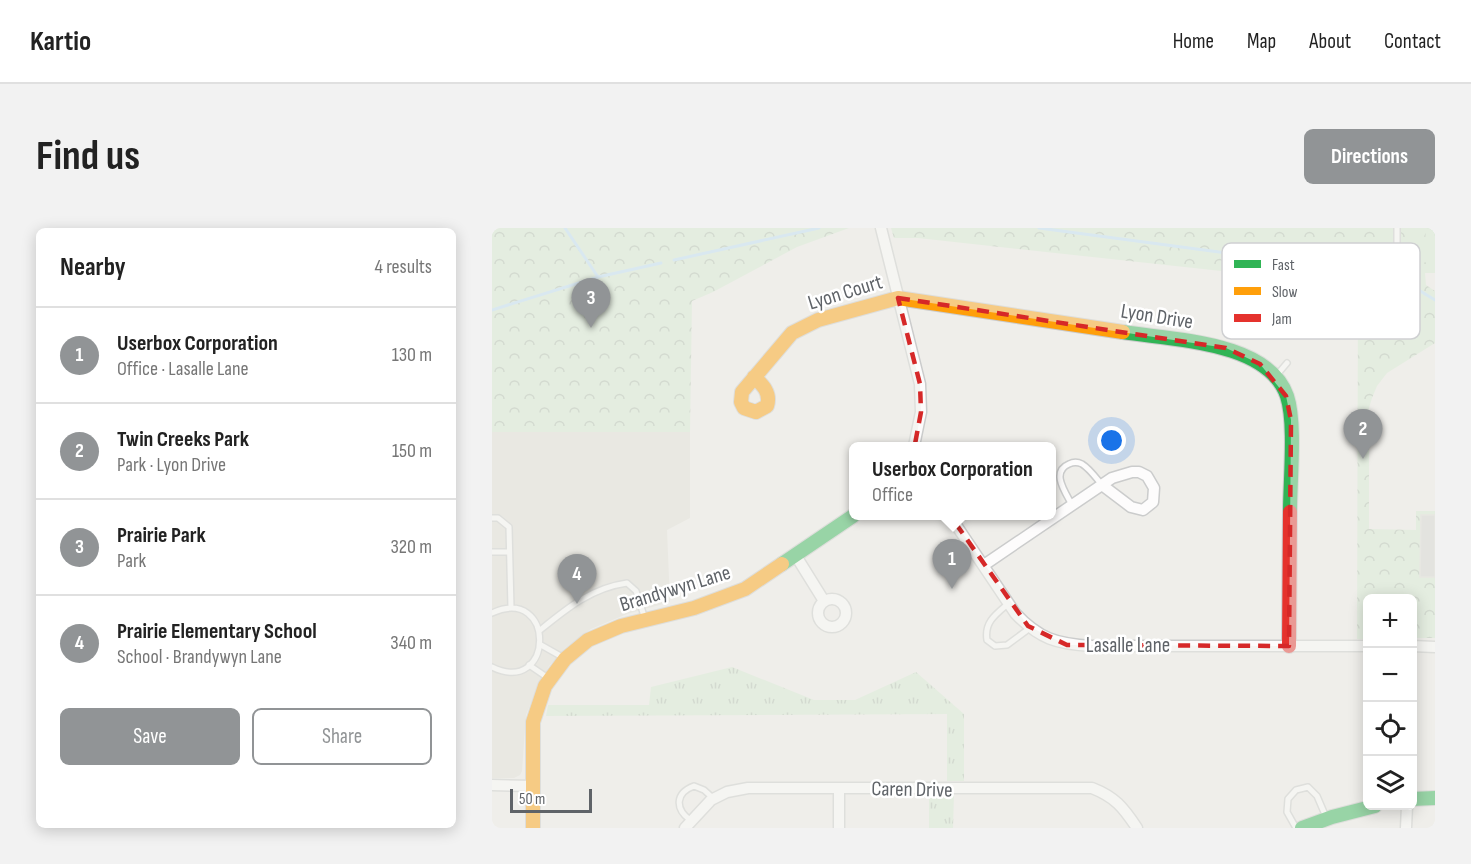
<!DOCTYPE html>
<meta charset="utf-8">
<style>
:root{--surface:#fff;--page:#f2f2f2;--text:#222;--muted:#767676;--line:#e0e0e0;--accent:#919496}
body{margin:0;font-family:"Sofia Sans Condensed",sans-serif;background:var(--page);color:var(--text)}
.controls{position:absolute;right:18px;bottom:18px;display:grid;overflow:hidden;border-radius:9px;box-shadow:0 3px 15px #0003}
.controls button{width:54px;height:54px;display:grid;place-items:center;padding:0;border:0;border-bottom:2px solid var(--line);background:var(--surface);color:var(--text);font:30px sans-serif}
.scale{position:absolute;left:18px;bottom:15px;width:82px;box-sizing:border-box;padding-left:6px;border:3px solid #5f6368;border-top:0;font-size:16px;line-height:21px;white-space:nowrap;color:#5f6368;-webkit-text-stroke:4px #fff;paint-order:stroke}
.you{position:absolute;left:620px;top:213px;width:21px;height:21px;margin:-15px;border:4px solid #fff;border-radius:50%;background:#1a73e8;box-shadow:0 0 0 9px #1a73e833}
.badge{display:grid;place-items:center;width:39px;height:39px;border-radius:50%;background:var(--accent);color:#fff;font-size:20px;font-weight:700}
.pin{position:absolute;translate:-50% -50px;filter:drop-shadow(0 2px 3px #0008)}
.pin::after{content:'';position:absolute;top:32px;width:21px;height:18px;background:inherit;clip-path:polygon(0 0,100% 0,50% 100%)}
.popup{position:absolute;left:357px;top:214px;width:207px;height:78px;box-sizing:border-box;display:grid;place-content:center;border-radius:9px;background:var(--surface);filter:drop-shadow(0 2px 4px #0005);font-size:20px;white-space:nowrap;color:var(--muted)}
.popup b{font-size:22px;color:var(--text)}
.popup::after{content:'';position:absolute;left:50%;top:100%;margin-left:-12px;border:12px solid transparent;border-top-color:var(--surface)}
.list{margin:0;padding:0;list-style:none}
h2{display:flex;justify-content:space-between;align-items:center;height:78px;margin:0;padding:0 24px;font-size:26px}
h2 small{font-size:20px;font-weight:400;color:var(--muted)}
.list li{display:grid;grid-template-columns:39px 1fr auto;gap:18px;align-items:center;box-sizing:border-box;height:96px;padding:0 24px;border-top:2px solid var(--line)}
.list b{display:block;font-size:22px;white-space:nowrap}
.list p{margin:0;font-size:20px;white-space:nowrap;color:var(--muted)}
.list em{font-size:20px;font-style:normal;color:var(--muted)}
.actions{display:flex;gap:12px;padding:18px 24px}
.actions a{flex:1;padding:14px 0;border:2px solid var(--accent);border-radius:9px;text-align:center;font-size:21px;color:var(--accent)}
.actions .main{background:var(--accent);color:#fff}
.icon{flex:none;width:33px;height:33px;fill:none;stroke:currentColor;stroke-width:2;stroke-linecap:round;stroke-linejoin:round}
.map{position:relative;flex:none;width:943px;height:600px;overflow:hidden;border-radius:9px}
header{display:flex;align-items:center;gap:36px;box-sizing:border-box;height:84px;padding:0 30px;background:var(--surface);border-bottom:2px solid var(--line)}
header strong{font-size:28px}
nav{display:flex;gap:33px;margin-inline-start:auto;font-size:21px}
.intro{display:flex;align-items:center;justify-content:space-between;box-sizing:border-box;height:144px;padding:0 36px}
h1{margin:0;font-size:42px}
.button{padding:15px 27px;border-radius:9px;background:var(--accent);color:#fff;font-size:21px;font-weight:700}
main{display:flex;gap:36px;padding:0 36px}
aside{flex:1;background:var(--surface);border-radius:9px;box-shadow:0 3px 15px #0003}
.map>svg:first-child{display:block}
.education{fill:#e2e0da}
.grass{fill:url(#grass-tufts)}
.park{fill:url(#park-crowns)}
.garden{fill:#d8ebd6}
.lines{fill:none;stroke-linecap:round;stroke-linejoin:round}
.stream{stroke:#bfe0f9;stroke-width:3}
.building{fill:#d6d5d3;stroke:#deddd9;stroke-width:1.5}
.lane-casing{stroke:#cbcccc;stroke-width:8}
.street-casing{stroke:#cbcccc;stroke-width:13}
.fast-casing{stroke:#cacacb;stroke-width:16}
.slow-casing{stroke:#cacacb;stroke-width:16}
.jam-casing{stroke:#cacacb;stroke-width:16}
.lane{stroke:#fdfcfc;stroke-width:5}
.street{stroke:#fdfcfc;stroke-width:10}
.fast{stroke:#30b455;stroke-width:14}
.slow{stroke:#ff9f0a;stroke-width:14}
.jam{stroke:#e5322d;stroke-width:14}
.marked{fill:none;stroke:#d62828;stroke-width:4.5;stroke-dasharray:12 8;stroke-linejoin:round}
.labels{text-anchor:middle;stroke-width:5;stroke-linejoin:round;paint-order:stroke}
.street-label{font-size:21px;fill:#5f6368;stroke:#fff}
.key{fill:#fff;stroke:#cfd0d2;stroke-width:1.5}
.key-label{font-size:16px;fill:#5f6368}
</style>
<header>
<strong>Kartio</strong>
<nav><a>Home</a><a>Map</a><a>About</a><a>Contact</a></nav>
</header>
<div class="intro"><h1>Find us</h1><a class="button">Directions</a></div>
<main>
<aside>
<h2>Nearby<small>4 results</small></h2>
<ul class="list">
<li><span class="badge">1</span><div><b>Userbox Corporation</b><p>Office · Lasalle Lane</p></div><em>130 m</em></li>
<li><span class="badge">2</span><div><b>Twin Creeks Park</b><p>Park · Lyon Drive</p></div><em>150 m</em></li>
<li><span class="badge">3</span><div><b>Prairie Park</b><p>Park</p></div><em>320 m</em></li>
<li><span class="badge">4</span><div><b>Prairie Elementary School</b><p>School · Brandywyn Lane</p></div><em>340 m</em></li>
</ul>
<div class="actions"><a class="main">Save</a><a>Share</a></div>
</aside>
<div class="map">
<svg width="943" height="600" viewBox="0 0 943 600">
<defs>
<pattern id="grass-tufts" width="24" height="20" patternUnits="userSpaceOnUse" patternTransform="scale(1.5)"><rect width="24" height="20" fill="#d8ebd6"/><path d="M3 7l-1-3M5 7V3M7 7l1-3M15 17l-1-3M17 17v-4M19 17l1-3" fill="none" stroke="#b2c2b1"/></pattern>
<pattern id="park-crowns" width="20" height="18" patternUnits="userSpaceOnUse" patternTransform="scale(1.5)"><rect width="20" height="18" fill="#d8ebd6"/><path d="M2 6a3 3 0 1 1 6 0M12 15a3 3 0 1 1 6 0" fill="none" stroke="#b2c2b1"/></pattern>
</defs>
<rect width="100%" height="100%" fill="#efeeea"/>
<path class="education" d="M0,204h198v86l-23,12 3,72 -43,12 -36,15 -26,19 -16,18 -13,24 -10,25 -4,56 -2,4 -6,3h-22z"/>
<path class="grass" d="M240,439l82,33h41l61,-28 48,42v67h-17v-67l-401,2 2,-11h101l2,-18z
M437,566h25l-1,34h-24z"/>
<path class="park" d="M0,0h357l-52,19 -84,45 -21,9 -2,131h-198z
M399,0h544v45h-10l1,12 9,6v52l-48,30 -10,13 -5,12 -3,10v121l47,1v-19h19v127h-22l-1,-40h-44l-1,41h-10l1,-353 -440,-48h-24z"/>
<path class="garden" d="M934,0h9v37l-11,-3z"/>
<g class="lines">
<path class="stream" d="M73,0l33,49
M547,0l330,44 38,11 28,17
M182,32l145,-32
M0,82l106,-33 63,-14"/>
</g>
<path class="building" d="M929,287h14v62h-15z"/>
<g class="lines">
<g class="lane-casing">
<path id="lane" d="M905,17v-17
M784,148l11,-13
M580,277c-6,-12 -22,-33 -3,-41 4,-2 9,-2 13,0 8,5 14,14 20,21
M0,290h6l11,9 2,81
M0,324h17
M517,375c-13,11 -25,19 -22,37l8,6 12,-1 23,-17
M0,385c64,-29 63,84 0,54
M47,403c27,-22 52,-43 88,-48l9,8 9,28
M49,417l23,13
M37,437l19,13
M198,592c-15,-11 -15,-27 4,-34l10,4 10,9
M804,600l-9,-16 1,-13 8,-9 12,-3 9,9 9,21"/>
</g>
<g class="street-casing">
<path id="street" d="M389,0l39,156 1,28 -7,34
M458,288l65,97c24,26 42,31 77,33h276
M304,328l28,45
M492,337l128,-87 20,-6h7l8,4 7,12 -1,14 -10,8 -12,-3 -29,-22
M326 385a14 14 0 1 1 28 0a14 14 0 1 1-28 0Z
M920,418l23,1
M0,557l42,1
M347,560v40
M193,600l26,-28 16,-8 21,-4h344c23,9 31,19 45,40
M914,600l1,-22"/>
</g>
<g class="fast-casing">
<path id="fast" d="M631,104c49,8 145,9 164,64 9,27 3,85 3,116
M290,336l71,-48
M920,571l23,-1
M810,600l30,-11 43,-11"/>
</g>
<g class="slow-casing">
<path id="slow" d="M262,149c9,8 17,16 13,29l-11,6 -12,-4 -3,-6 1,-10 50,-59 26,-13 80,-22 225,34
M41,600v-106l12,-36 20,-27 23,-19 33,-14 73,-18 51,-19 37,-25"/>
</g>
<g class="jam-casing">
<path id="jam" d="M797,418l1,-134"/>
</g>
<use href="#lane" class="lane"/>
<use href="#street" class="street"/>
<use href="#fast" class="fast"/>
<use href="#slow" class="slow"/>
<use href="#jam" class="jam"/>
</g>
<path d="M0 0H943V600H0ZM406,70l328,50 34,16 26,32 5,24 -2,226 -222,-1 -39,-19 -86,-122 -17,-18 -23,-13 13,-29 6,-32 -1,-28z" fill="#efeeea" fill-opacity=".55" fill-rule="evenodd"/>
<path class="marked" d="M406,70l328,50 34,16 26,32 5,24 -2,226 -222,-1 -39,-19 -86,-122 -17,-18 -23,-13 13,-29 6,-32 -1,-28z"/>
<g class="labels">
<g class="street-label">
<text transform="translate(353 64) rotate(-17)" y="7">Lyon Court</text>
<text transform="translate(665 88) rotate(9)" y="7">Lyon Drive</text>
<text transform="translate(183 360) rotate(-17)" y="7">Brandywyn Lane</text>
<text x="636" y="424">Lasalle Lane</text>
<text transform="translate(420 561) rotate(1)" y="7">Caren Drive</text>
</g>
</g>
<rect x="730" y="15" width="198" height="96" rx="9" class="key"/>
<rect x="742" y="32" width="27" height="8" fill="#30b455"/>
<rect x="742" y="59" width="27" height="8" fill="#ff9f0a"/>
<rect x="742" y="86" width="27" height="8" fill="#e5322d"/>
<g class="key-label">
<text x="780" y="42">Fast</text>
<text x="780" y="69">Slow</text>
<text x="780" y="96">Jam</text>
</g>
</svg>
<div class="controls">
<button>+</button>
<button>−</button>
<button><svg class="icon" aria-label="locate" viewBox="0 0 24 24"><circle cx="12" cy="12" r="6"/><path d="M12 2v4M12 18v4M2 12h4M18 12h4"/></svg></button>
<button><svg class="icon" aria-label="layers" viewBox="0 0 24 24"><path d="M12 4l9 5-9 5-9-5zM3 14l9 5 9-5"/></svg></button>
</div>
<div class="scale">50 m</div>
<div class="you"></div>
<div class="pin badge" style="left:460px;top:361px">1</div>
<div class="popup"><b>Userbox Corporation</b>Office</div>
<div class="pin badge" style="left:871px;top:231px">2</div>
<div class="pin badge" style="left:99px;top:100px">3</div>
<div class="pin badge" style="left:85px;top:376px">4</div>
</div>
</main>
